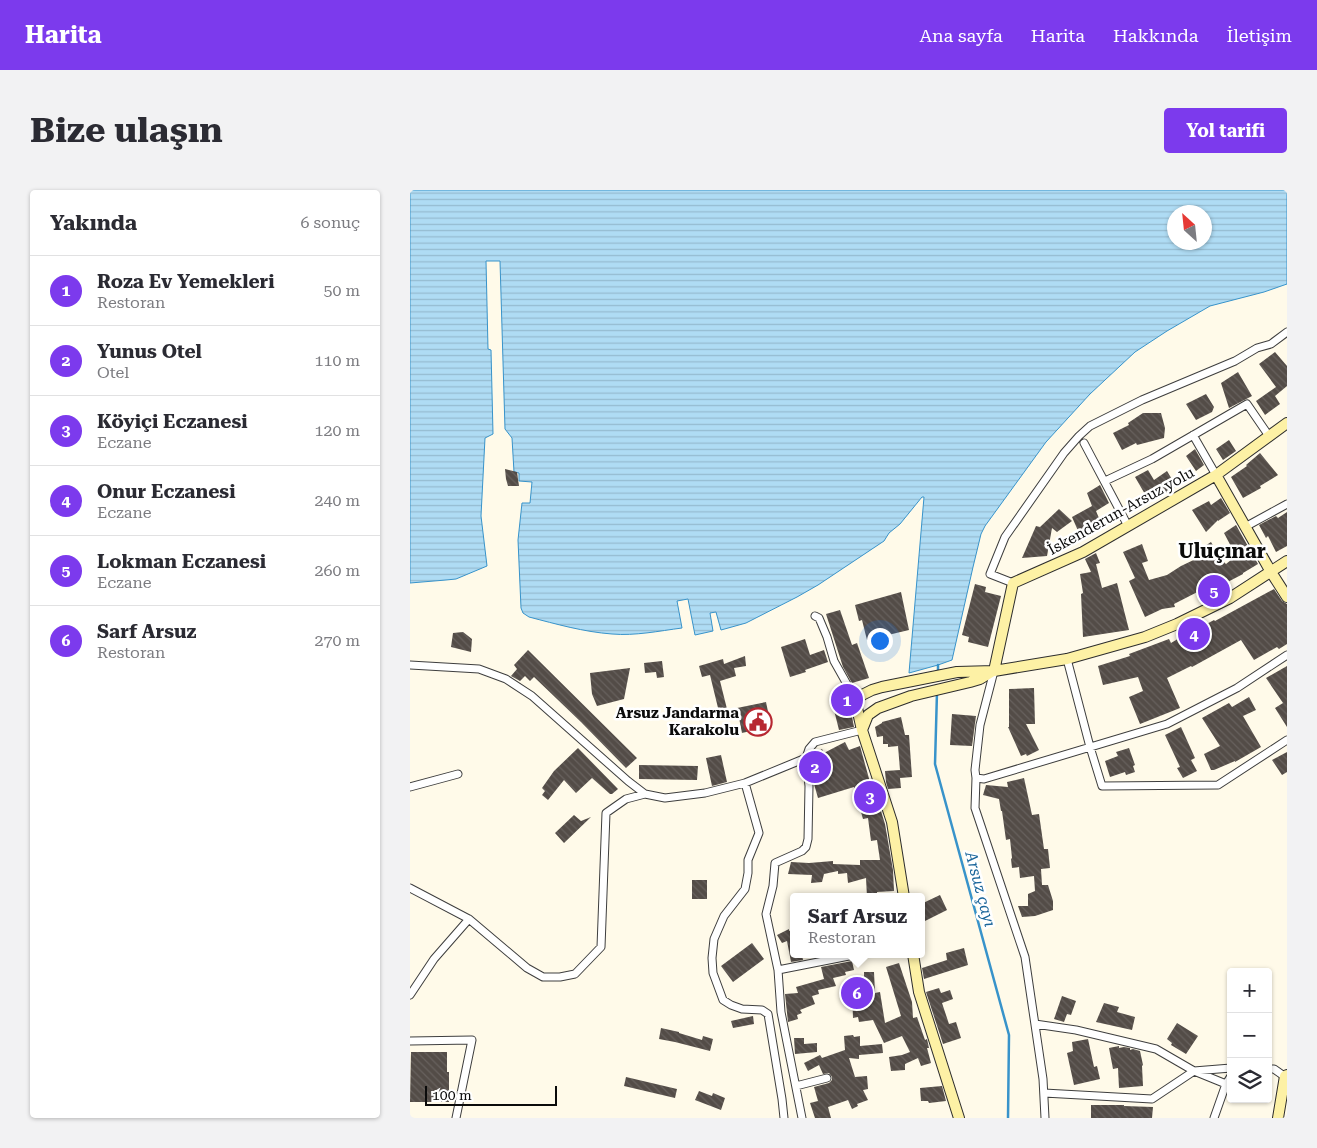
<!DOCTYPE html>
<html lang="tr">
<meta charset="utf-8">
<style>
:root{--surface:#fff;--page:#f2f2f3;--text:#2b2b33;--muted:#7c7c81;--line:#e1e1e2;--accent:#7c3aed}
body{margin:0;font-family:"Roboto Serif",serif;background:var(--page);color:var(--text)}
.controls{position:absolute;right:15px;bottom:15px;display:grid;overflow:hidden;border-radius:5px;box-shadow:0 1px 4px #0004}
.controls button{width:45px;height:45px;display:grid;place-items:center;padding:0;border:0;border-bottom:1px solid var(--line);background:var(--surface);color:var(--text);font:25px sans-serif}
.compass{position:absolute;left:757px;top:15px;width:45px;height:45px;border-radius:50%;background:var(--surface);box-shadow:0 1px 4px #0004;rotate:333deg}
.scale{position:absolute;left:15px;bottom:12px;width:132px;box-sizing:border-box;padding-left:5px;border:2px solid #0b0b0b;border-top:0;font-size:14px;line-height:18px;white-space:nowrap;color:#0b0b0b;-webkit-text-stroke:4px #fff;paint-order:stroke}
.you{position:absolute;left:469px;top:450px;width:18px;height:18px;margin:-12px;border:4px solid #fff;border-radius:50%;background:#1a73e8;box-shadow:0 0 0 8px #1a73e833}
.badge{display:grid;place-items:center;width:32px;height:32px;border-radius:50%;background:var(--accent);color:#fff;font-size:16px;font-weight:700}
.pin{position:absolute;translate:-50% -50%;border:2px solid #fff;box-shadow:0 1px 5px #0006}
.popup{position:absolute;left:380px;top:703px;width:135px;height:65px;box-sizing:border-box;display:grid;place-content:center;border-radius:5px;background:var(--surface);filter:drop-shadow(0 1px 4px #0005);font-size:16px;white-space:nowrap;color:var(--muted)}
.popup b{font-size:19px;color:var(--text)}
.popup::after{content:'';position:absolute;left:50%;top:100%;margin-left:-10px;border:10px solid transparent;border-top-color:var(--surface)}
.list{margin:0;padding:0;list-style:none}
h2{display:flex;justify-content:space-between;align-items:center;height:65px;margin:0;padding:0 20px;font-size:21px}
h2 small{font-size:16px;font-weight:400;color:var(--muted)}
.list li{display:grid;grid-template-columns:32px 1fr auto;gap:15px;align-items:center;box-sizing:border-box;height:70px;padding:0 20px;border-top:1px solid var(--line)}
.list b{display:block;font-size:19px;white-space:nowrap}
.list p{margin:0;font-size:16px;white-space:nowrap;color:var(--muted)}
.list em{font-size:16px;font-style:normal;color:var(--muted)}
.icon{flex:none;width:28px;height:28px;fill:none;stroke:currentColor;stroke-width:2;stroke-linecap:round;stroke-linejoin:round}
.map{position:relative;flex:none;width:877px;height:928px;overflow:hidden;border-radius:5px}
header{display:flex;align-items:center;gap:30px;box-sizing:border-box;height:70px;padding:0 25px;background:var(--accent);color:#fff}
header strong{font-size:24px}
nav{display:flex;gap:28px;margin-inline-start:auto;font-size:18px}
.intro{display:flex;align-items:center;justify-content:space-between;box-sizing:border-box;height:120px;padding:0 30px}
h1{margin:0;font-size:35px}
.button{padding:12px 22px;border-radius:5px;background:var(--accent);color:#fff;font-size:18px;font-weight:700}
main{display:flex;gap:30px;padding:0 30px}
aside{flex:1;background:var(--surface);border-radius:5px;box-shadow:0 1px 4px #0004}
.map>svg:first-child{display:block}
.water{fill:url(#water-rules);stroke:#3893ca;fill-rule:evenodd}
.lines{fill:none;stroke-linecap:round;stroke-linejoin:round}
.stream{stroke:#3893ca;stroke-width:2.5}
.building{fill:url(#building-back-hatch)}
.street-casing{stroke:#3e3e3e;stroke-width:9}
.secondary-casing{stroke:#2d2d2d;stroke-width:12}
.street{stroke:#fff;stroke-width:7}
.secondary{stroke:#fdf1a5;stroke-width:10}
.labels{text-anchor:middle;stroke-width:5;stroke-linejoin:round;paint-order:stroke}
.street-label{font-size:15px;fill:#0b0b0b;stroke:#fff}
.poi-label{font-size:15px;font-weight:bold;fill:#0b0b0b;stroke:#fff;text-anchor:end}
.water-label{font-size:16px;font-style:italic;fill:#186499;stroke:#fff}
.district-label{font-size:20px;font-weight:bold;fill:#0b0b0b;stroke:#fff}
</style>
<header>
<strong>Harita</strong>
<nav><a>Ana sayfa</a><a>Harita</a><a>Hakkında</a><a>İletişim</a></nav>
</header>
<div class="intro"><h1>Bize ulaşın</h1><a class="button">Yol tarifi</a></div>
<main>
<aside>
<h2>Yakında<small>6 sonuç</small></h2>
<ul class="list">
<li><span class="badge">1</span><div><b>Roza Ev Yemekleri</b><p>Restoran</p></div><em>50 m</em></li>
<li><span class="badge">2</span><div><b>Yunus Otel</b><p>Otel</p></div><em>110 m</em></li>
<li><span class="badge">3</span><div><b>Köyiçi Eczanesi</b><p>Eczane</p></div><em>120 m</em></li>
<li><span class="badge">4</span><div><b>Onur Eczanesi</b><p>Eczane</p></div><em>240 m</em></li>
<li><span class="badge">5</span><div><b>Lokman Eczanesi</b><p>Eczane</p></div><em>260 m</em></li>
<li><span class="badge">6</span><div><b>Sarf Arsuz</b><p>Restoran</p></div><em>270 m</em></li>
</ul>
</aside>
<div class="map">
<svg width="877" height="928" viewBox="0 0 877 928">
<defs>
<pattern id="water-rules" width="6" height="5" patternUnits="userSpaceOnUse" patternTransform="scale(1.25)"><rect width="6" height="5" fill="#afdcf4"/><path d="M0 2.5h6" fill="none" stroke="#95bbd0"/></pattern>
<pattern id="building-back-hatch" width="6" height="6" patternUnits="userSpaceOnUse" patternTransform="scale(1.25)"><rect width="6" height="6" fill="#534c47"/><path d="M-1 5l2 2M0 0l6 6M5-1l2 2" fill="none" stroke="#67615d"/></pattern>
</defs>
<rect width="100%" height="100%" fill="#fffae9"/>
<path class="water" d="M0,0h877v94l-23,8 -54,14 -43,25 -32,21 -45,42 -44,48 -61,84 -4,8 -8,33 -21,93 -14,5 -29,8 15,-176h-2l-22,27 -11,9 -5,8 -66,44 -21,12 -51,26 -25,7 -5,-18 -6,1 3,18 -18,4 -7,-36 -11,2 5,27c-23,3 -47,8 -70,6 -28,-2 -56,-10 -83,-17l-6,-4 -2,-5 -3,-68 4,-37h8l2,-21 -13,-1v-8l-5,-1 -2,-34 -7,-9 -5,-168h-14l2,88 3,1 2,84 -8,4 -4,78 6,50 -31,13 -10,1 -36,3zM764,22h30v30h-30z"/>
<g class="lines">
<path class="stream" d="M528,484v-9
M527,502l-2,72 74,271 -1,83"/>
</g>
<path class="building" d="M865,162l12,14v20l-12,10 5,8 -15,11 -9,-14 20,-14 -17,-23z
M828,182l14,24 -23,12 -8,-25z
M796,204l8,13 -2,5 -16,8 -10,-16z
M733,223h18l4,15 -1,10 -27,7 -1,-2 -14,7 -9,-17 16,-8 -1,-2z
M819,250l7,11 -13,9 -7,-11z
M785,259l9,16 -8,6 -10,-15z
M850,263l18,22 -18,11 1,2 -18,10 -12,-21 16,-11 -1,-1z
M95,279l12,3 2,14h-11l-2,-7z
M738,280l6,10 13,-9 9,15 -10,7 -2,-3 -15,11 -14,-24z
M690,295l9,18 -13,8 5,12 -22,10 -7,-16 20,-11 -5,-13z
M811,308l9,15 -12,8v-1l-12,12 -14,-22 17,-9 2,4z
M649,319l13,12 -15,11 -5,-4 -5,28 -25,2 14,-32 4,1z
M877,322v34l-11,6 -8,-16 -2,2 -7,-13 17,-9 2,2z
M826,335l22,39 -15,9v1l-23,12 -3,-4 -43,22 1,3 -13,2 -17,8 -16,-36 6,-3 -12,-26 19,-8 6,17 -6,2 7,17 18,-5 14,-9 21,-10 -3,-6 12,-8 10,17 5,5 10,-8 -12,-23z
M686,363l4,10 -4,1 6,24 15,-5 12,47 -46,7 -2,-43 2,-1 -3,-19 11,-2 -6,-13z
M565,394l11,3 -1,5 16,4 -13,51 -20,-5 1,-5 -7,-2z
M864,399l8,12 5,3v40l-8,5 -2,-2 -23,13 -13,-20 -49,27 -1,-1 -24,12 13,30 -40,16 -11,-27 14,-6 -5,-14 -35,8 -5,-19 32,-10 -1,-2 40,-15 2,4 20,-12 1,1 22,-12 1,1z
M491,402l8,38 -42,10 -5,-20 -3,1 -4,-16z
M430,420l12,35 5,-2 12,35 -17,5 -9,-16 -17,-53z
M53,442l9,7 -1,13 -20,-5 2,-14z
M395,449l5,16 14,-5 4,12 -23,8 1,2 -16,5 -9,-30z
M118,460l109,108 -11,10 -45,-46 -47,-45 -4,4 -5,-5 -5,5 -9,-5 6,-7 -3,-4z
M335,466l1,10 -12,2 2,8 -16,5 7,28 -8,3 -9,-37 -8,2 -3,-11 24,-7 1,5z
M252,471l2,16 -7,1 -1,-6 -11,1 -1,-10z
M877,476v61l-12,-19 8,-5 -17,-25z
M220,478l-6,31 -27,7 -5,-12 -2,-21z
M624,498l1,36h-9l13,26 -12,6 -1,-2 -5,2 -13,-29h1v-38z
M434,500l5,18 1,-1 4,20 -15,3 -9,-36z
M839,507l7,13 -13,6 18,31 -26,15v-1l-21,9h-3l-7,-16 16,-8 -18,-28 27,-15 3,4z
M356,512l5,24 -29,7 -5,-25z
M542,524l24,2 -4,30 -22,-1z
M491,527l4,18h4l3,42 -12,1 1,10 -13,1 -2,-7 -1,-11 15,-1 -2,-24 -10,1v-3h-5v-8l-6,1 -2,-10 7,-4v-1z
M771,537l14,31 -4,2 6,11 -14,7 -6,-10 3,-1 -15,-32z
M435,552l4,8 11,-4 13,47 2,-1 10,32 8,46 1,21 -17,1v5h-10l-1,-19 -18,5 -1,-10 -9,1v-3l-14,3 -2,8 -11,1 1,-8 -24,-1 3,-12 18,1 24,-2v3l27,1v-5h20l-3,-20 -6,1 -3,-23 -5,1 -9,-32 -36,11 -4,-14 15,-5 -7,-15 -10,3 -1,-8 1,-3 5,-2 -1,-1 6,-4 2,4z
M168,558l40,41 -6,5h-2l-18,-16 -16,15 -12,-13 -16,20 -6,-5 3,-4 -3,-3 12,-17z
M719,558l6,17 -2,1 2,6 -9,3 -1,-3 -15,5 -5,-16 13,-5 -2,-4z
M877,562v20l-5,3 -10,-15z
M311,565l6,27 -15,4 -6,-28z
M229,575l59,1 -1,14 -58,-1z
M614,588l8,37 7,-1 5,35h4l2,19 -9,1 1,16h6l5,16v9l-18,6 -13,1 -4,-11h10v-12l7,-3 -1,-15 -14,2 -1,-11 -7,1 -1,-9 1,-1 -2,-19 -4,1 -4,-29h-1l-2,-12 -16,-4 3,-10 22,2 -1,-5z
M164,625l7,6 10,-4 -27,26 -9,-10z
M282,690h15v19h-15z
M530,705l7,15 -26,13v-19z
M379,739v2l4,-2v25h9l1,6 -12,2 -4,-21 -5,2 -5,-8z
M342,753l12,16 -31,23 -12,-16z
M554,758l4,17 -44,14 -2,-11 25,-8 -1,-7z
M442,771l2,9 -9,2 1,3 -13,3 3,8 -18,4 1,4 -7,2 3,8 -15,6 2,3 -5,2 1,4 -10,3 -3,-28 13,-1 -2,-6 28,-8 -3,-12z
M489,773l13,39 1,16 4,-1 8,23 2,-1 2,9h-2l4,15 -10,3 -3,-8 -13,6v6l-14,1 -2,-14 13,-2 8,-3 -8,-16 -18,7 -11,-23 -14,2 -1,-5 -5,1 -1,-28 12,-1v-17h10l1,21 5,-1 5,31 16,-7 -15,-49z
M529,798l2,5 9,-3 3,9 -11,4 7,21 7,-2 5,16 -18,6 -17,-52z
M652,806l14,5 -5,14 -4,-1 -3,8 -10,-3z
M694,813l15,4 -2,5 18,5 -3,13 -36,-8z
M343,826l1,8 -21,4 -2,-7z
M767,833l21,13 -12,18 -15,-9 1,-2 -5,-4z
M251,838l18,4v1l23,7 1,-4 10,3 -3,12 -35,-9 -16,-3z
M443,845l1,2 6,-1v10l22,-2 1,9 -24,2v4l-10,-1 6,19 12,-1 1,13 -5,1 5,10 -11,4 1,2 -6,3 -4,-9 -20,7 3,11h-16l-5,-15 8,-2 -4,-14 15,-4 3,-3v-3l-3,-4 -6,1 -4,-9 -11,6 -4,-8 16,-8 2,3 23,-8 -1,-14z
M384,848h10v6l13,-1v9l-22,2z
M678,849l6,28 3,-1 3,13 -26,6 -7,-32 6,-2 -1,-9z
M709,856v2l5,-1 6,1v2l3,-1 7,2 3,14 -1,1 1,20 -24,2 -1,-20 -5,1 -4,-21z
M1,862h36v20h2v30h-39z
M216,887l51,12 -2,9 -51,-12z
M532,896l4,15 -17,2 -1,-2h-7l-1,-13z
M289,901l13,5 1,-3 12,5 -4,12 -26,-10z
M681,915h33v1l29,1 -1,11h-61z"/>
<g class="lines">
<g class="street-casing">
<path id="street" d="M783,245l23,40
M674,253l44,83
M695,291l47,-22 95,-55 22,32
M835,337l42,-23
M603,393l-23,-9 15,-37 59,-84 15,-17 11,-10 52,-26 93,-39 22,-13 14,-4 16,-12
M405,426l4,2 8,19 7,24 23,41
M657,469l23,88 12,39 116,-1 69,-45
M0,475l69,4 27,10 26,17 96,85 17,13 20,4 40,-5 40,-10 61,-25
M584,481l-14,54 -5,45 1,8 -1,30 50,149 18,122 2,39
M566,588l8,1 183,-55 70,-36 50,-33
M335,593l14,50 -11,27v13l-3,16 -21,27 -10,23 -2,19 1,15 10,27 8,5 11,4 20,1 6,4 14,85 2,19
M0,597l48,-13
M0,698l59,31 58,49 16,9h17l15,-3 26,-27 5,-134 20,-14 19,-5
M368,780l81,-16
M0,805l24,-36 35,-40
M625,834l41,6 80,19 38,22 37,-3
M0,851l62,-1 -16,78
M858,879h6l13,9
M816,894l5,-8
M386,896l31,-8
M634,903l108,6 42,-28 32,13 -12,34
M392,928l-21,-106 -3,-42 -12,-56 7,-28 2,-23 27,-12 4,-4 2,-8 1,-53 -3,-28 3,-9 6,-7 47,-12"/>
</g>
<g class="secondary-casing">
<path id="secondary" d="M806,285l55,97 16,25
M584,481l19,-88 70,-31 133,-77 71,-52
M452,540l6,-15 10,-7 33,-12 59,-14 10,-3 13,-8
M494,707l-12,-75 -30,-92 -5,-22 1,-9 4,-4 10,-5 10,-3 75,-15 37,-1 73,-12 78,-22 32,-13 53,-26 57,-37
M503,764l6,38 40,126
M868,928l7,-42 2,-1"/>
</g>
<use href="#street" class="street"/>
<use href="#secondary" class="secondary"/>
</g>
<defs>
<g id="civic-ring" transform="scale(1.4375)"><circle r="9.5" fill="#fff" stroke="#b72731" stroke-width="1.5"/><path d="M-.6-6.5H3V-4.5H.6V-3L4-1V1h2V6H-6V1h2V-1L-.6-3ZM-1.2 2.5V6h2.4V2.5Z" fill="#b72731"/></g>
</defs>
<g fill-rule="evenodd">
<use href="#civic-ring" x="348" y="532"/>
</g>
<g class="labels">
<g class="street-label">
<text transform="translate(711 321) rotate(-29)" y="5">İskenderun-Arsuz yolu</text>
</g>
<g class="poi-label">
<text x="329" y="528">Arsuz Jandarma<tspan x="329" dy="17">Karakolu</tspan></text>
</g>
<g class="water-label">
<text transform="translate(571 699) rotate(75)" y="6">Arsuz çayı</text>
</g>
<g class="district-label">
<text x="812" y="368">Uluçınar</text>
</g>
</g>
</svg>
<div class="controls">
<button>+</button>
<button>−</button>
<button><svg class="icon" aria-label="layers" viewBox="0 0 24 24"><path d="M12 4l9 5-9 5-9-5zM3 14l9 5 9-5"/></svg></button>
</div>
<svg class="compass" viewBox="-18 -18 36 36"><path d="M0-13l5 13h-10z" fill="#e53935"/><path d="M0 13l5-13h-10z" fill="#7c7c81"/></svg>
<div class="scale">100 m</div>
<div class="you"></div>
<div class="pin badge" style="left:437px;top:510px">1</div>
<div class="pin badge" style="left:405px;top:577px">2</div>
<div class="pin badge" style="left:460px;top:607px">3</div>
<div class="pin badge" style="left:784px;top:444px">4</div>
<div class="pin badge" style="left:804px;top:401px">5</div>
<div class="pin badge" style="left:447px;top:803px">6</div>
<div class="popup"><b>Sarf Arsuz</b>Restoran</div>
</div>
</main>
